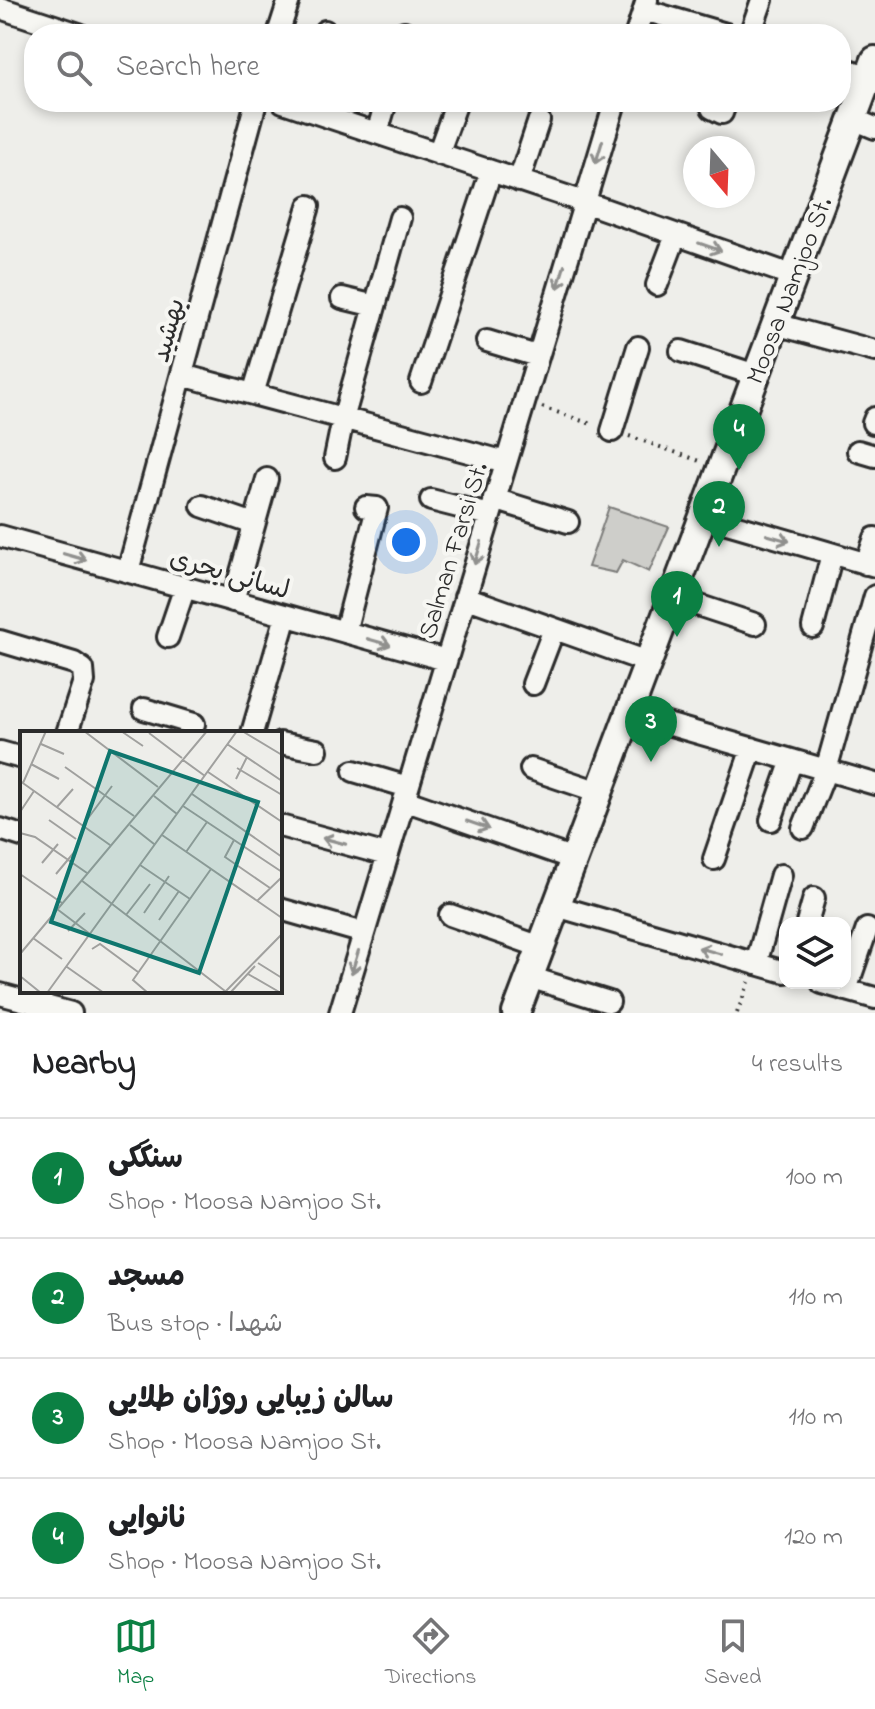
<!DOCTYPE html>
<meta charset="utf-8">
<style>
:root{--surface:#fff;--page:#f6f6f6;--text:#202124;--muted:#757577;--line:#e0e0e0;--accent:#0b8043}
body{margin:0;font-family:"Indie Flower","Playpen Sans Arabic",sans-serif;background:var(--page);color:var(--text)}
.controls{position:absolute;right:24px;bottom:24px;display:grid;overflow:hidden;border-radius:16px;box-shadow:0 4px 12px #0003}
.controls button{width:72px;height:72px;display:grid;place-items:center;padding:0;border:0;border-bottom:2px solid var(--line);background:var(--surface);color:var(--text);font:40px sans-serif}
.compass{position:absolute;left:683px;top:136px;width:72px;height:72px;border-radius:50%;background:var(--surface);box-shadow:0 4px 12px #0003;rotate:161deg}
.you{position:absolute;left:406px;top:542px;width:28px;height:28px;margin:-20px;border:6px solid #fff;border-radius:50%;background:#1a73e8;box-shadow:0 0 0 12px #1a73e833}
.badge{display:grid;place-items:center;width:52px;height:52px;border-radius:50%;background:var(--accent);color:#fff;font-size:26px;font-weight:700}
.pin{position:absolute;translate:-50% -66px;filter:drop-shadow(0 2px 4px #0008)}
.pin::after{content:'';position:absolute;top:42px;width:28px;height:24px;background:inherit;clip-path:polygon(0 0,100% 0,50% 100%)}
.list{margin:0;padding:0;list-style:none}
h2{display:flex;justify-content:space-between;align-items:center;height:104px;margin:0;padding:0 32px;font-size:34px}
h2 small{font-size:26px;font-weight:400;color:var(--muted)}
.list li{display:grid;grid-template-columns:52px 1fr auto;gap:24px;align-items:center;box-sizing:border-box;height:120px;padding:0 32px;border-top:2px solid var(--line)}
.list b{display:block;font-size:30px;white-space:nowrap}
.list p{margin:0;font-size:26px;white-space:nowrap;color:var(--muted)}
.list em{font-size:26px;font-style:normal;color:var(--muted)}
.icon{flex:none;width:44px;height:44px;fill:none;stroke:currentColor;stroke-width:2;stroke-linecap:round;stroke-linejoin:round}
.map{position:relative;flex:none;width:875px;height:1013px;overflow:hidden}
.search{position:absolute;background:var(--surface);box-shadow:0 4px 12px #0003;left:24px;right:24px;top:24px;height:88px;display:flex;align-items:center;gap:20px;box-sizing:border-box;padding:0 28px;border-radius:32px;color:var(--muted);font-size:30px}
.sheet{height:584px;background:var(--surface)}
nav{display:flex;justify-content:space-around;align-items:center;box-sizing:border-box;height:112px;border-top:2px solid var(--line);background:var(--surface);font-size:22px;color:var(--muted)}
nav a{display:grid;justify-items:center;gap:4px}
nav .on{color:var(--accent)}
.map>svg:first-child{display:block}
.green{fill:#cececa;stroke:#7c7c7a;stroke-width:2}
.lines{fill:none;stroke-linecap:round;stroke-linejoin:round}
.minor-casing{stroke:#2b2b2b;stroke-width:26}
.major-casing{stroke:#2b2b2b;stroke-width:32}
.path{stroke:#2b2b2b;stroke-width:4;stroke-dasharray:2 6;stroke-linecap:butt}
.minor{stroke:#f6f6f2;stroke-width:20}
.major{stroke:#f6f6f2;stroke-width:26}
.oneway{stroke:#90908e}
.labels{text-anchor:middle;stroke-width:8;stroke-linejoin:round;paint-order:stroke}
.street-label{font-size:26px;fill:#2b2b2b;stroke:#f6f6f2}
.inset-road{fill:none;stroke:#a0a09e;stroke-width:2}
.view{fill:#0f766e;fill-opacity:0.15;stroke:#0f766e;stroke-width:4}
.inset-edge{fill:none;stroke:#2b2b2b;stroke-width:4}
</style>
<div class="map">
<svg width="875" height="1013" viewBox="0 0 875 1013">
<rect width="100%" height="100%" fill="#eeeeea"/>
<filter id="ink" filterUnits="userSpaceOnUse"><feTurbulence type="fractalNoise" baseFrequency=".0125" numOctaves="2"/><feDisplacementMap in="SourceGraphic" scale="16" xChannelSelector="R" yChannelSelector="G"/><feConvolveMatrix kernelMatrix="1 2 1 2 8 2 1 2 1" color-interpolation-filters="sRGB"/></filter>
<g filter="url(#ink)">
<path class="green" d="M609,507l60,20 -20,45 -26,-12 -7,13 -28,-6z"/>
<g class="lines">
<g class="minor-casing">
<path id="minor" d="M0,8l79,26
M644,10l82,24
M278,34l11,-34
M325,34v-3
M403,34l1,-2
M636,34l11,-34
M750,34l12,-34
M841,68l28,8
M283,102l301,100 210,74
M712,108l10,5 4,-11
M853,119l22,9
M377,133l9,-31
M438,154l19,-52
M519,181l20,-61
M657,285l19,-50
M342,298l33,8
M775,324l100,27
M487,341l50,15
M681,351l75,24
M182,375l324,87
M421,382l70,-211
M253,394l56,-188
M873,423l2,-5
M612,431l26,-84
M858,451l17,5
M335,458l8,-39 57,-201
M494,499l74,23
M431,500l59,15
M202,506l52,18
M703,516l172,50
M0,536l446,124
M866,564l9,-26
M128,571l128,-469
M465,597l183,65
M673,597l82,27
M233,601l34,-122
M813,627l19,-73
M345,632l32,-124 -11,-1
M168,637l17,-50
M0,641l74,22 9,6 1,12 -17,52
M533,684l21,-55
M144,709l50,15
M629,713l246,71
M252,733l34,-117
M280,743l37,7
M0,752l22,6
M531,769l68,23
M354,771l54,16
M404,800l170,59
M771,820l21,-60
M280,826l107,29
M803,828l23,-58 49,-174
M0,829l22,7
M714,859l38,-111
M556,906l229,66
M280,909l84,24
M450,915l91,32
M807,923l7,-25
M756,964l25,-89
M529,977l80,25
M822,983l53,15
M846,990l21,-61
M0,994l71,19
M340,1013l275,-911"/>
</g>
<g class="major-casing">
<path id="major" d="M516,1013l359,-953"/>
</g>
<path class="path" d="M542,407l52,18
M629,436l71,25
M737,1013l12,-31"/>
<use href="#minor" class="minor"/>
<use href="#major" class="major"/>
</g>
<defs><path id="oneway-shaft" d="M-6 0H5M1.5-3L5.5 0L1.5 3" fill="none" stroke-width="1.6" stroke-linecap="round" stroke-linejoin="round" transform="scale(2)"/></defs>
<g class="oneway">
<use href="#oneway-shaft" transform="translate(599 152) rotate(107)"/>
<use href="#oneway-shaft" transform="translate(710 247) rotate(19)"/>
<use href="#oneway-shaft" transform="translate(561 277) rotate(107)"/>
<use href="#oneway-shaft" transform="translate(778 538) rotate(16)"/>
<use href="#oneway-shaft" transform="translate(478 553) rotate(107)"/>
<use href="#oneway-shaft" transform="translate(75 557) rotate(16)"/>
<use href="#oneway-shaft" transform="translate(379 642) rotate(16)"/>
<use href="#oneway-shaft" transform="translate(478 825) rotate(19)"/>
<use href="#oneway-shaft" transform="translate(334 841) rotate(-165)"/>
<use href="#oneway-shaft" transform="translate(710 951) rotate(-164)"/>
<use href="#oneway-shaft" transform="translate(355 962) rotate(107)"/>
</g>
</g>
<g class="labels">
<g class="street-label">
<text transform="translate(788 290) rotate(-69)" y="9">Moosa Namjoo St.</text>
<text transform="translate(167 330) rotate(-75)" y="9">بهشید</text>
<text transform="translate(452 550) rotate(-73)" y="9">Salman Farsi St.</text>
<text transform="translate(230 573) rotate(16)" y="9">لسانی بحری</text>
</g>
</g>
<g transform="translate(20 731)">
<rect width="262" height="262" fill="#eeeeea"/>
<path class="inset-road" d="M64,0l74,56M101,0l22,15M222,0l40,24M129,2l33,25M21,13l23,10M207,13l55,37M163,29l22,16M11,33l28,15M45,36l69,49M217,37l45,27M188,41l74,50M216,48l11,-22M0,50l90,64M3,52l23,-52M172,63l90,63M134,65l23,18M163,75l99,66M37,76l16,-18M0,81l14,-21M29,89l27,19M63,94l29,-39M110,94l24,19M0,102l15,4 52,36M142,104l120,83M214,109l-9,17 45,31M166,121l21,-30M22,132l16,-19M120,134l50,34M0,143l42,29M36,143l20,-24M61,149l144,111M237,170l25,-24M37,178l33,25M124,182l25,-37M106,184l24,-31M139,189l20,-29M48,200l17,-18M13,207l29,21M72,218l8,-5 38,28M0,223l187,-223M238,232l24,15M47,236l37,26M228,243l33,19M0,245l21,17M27,262l190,-262M128,262l-15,-13 78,-111M204,262l58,-59M210,262l25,-27"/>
<path class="view" d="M90,20l148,51 -59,171 -148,-51z"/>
<rect width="262" height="262" class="inset-edge"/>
</g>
</svg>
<div class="controls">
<button><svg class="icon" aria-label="layers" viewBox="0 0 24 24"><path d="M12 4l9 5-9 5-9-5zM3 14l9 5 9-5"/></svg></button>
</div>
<svg class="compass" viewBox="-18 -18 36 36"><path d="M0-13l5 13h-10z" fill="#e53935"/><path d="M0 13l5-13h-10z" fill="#757577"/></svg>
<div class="you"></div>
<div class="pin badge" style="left:677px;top:637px">1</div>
<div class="pin badge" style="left:719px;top:547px">2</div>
<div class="pin badge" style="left:651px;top:762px">3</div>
<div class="pin badge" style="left:739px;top:470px">4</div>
<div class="search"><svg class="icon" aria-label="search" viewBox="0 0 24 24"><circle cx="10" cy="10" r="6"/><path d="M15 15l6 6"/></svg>Search here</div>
</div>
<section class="sheet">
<h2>Nearby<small>4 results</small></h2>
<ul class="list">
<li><span class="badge">1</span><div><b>سنگکی</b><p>Shop · Moosa Namjoo St.</p></div><em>100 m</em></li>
<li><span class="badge">2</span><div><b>مسجد</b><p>Bus stop · شهدا</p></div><em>110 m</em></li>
<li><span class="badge">3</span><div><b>سالن زیبایی روژان طلایی</b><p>Shop · Moosa Namjoo St.</p></div><em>110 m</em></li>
<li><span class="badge">4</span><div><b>نانوایی</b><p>Shop · Moosa Namjoo St.</p></div><em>120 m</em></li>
</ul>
</section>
<nav>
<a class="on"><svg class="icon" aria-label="map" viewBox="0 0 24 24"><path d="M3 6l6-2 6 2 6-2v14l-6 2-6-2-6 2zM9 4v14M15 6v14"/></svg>Map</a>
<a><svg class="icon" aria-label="directions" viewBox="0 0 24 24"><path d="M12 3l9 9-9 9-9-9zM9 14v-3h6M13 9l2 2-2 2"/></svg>Directions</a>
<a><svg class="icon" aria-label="saved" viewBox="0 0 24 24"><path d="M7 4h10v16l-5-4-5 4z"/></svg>Saved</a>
</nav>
